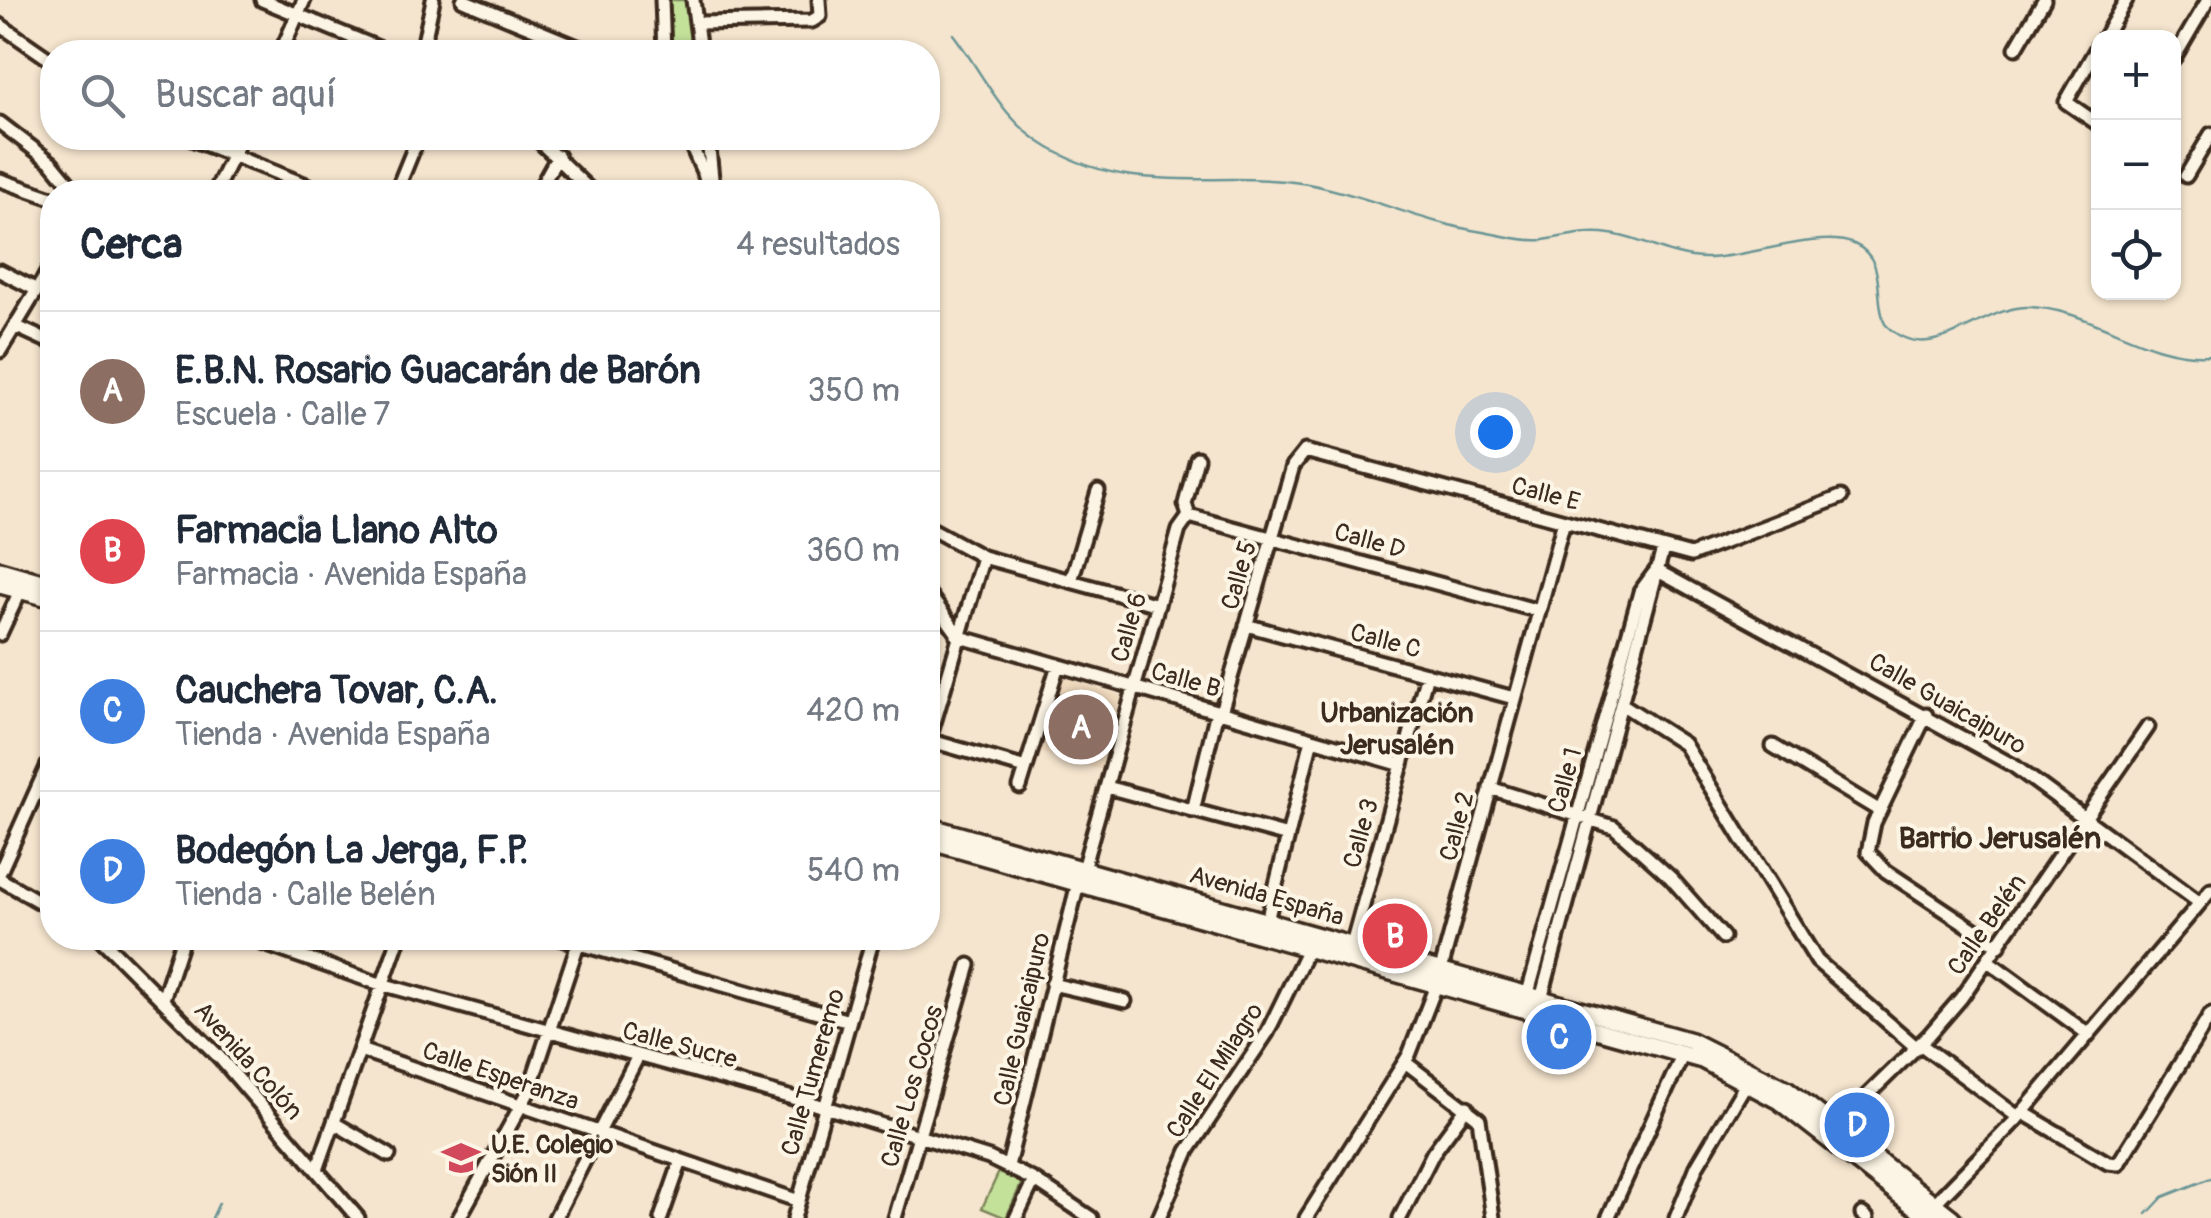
<!DOCTYPE html>
<html lang="es">
<meta charset="utf-8">
<style>
:root{--surface:#fff;--page:#f2f2f3;--text:#1f2937;--muted:#747a83;--line:#e0e1e3;--accent:#ea580c}
body{margin:0;font-family:Pangolin,sans-serif;background:var(--page);color:var(--text)}
.controls{position:absolute;right:30px;top:30px;display:grid;overflow:hidden;border-radius:20px;box-shadow:0 2px 8px #0004}
.controls button{width:90px;height:90px;display:grid;place-items:center;padding:0;border:0;border-bottom:2px solid var(--line);background:var(--surface);color:var(--text);font:50px sans-serif}
.you{position:absolute;left:1495px;top:432px;width:35px;height:35px;margin:-25px;border:8px solid #fff;border-radius:50%;background:#1a73e8;box-shadow:0 0 0 15px #1a73e833}
.badge{display:grid;place-items:center;width:65px;height:65px;border-radius:50%;background:var(--accent);color:#fff;font-size:32px;font-weight:700}
.pin{position:absolute;translate:-50% -50%;border:5px solid #fff;box-shadow:0 2px 10px #0006}
.list{margin:0;padding:0;list-style:none}
h2{display:flex;justify-content:space-between;align-items:center;height:130px;margin:0;padding:0 40px;font-size:42px}
h2 small{font-size:32px;font-weight:400;color:var(--muted)}
.list li{display:grid;grid-template-columns:65px 1fr auto;gap:30px;align-items:center;box-sizing:border-box;height:160px;padding:0 40px;border-top:2px solid var(--line)}
.list b{display:block;font-size:38px;white-space:nowrap}
.list p{margin:0;font-size:32px;white-space:nowrap;color:var(--muted)}
.list em{font-size:32px;font-style:normal;color:var(--muted)}
.icon{flex:none;width:55px;height:55px;fill:none;stroke:currentColor;stroke-width:2;stroke-linecap:round;stroke-linejoin:round}
.map{position:relative;flex:none;width:2211px;height:1218px;overflow:hidden}
.search{position:absolute;background:var(--surface);box-shadow:0 2px 8px #0004;left:40px;top:40px;width:900px;height:110px;display:flex;align-items:center;gap:25px;box-sizing:border-box;padding:0 35px;border-radius:40px;color:var(--muted);font-size:38px}
.panel{position:absolute;background:var(--surface);box-shadow:0 2px 8px #0004;left:40px;top:180px;width:900px;height:770px;border-radius:40px}
.map>svg:first-child{display:block}
.built{fill:#f0dabe}
.green{fill:#c3e199;stroke:#7f865c;stroke-width:2.5}
.lines{fill:none;stroke-linecap:round;stroke-linejoin:round}
.stream{stroke:#6b9595;stroke-width:2.5}
.minor-casing{stroke:#3b2a1e;stroke-width:19}
.secondary-casing{stroke:#3b2a1e;stroke-width:22}
.minor{stroke:#fcf5e5;stroke-width:11}
.secondary{stroke:#fcf5e5;stroke-width:15}
.labels{text-anchor:middle;stroke-width:8;stroke-linejoin:round;paint-order:stroke}
.street-label{font-size:25px;fill:#3b2a1e;stroke:#fcf5e5}
.poi-label{font-size:25px;font-weight:bold;fill:#3b2a1e;stroke:#fcf5e5;text-anchor:start}
.neighbourhood-label{font-size:28px;font-weight:bold;fill:#3b2a1e;stroke:#fcf5e5}
.quarter-label{font-size:30px;font-weight:bold;fill:#3b2a1e;stroke:#fcf5e5}
</style>
<div class="map">
<svg width="2211" height="1218" viewBox="0 0 2211 1218">
<rect width="100%" height="100%" fill="#f5e5ce"/>
<filter id="ink" filterUnits="userSpaceOnUse"><feTurbulence type="fractalNoise" baseFrequency=".01" numOctaves="2"/><feDisplacementMap in="SourceGraphic" scale="20" xChannelSelector="R" yChannelSelector="G"/><feConvolveMatrix kernelMatrix="1 2 1 2 8 2 1 2 1" color-interpolation-filters="sRGB"/></filter>
<g filter="url(#ink)">
<path class="built" d="M1062,677l60,19 -20,74 -63,-18z"/>
<path class="green" d="M667,0h19l7,52h-25z
M999,1172l23,10 -16,36 -24,-10z"/>
<g class="lines">
<path class="stream" d="M953,34c32,42 48,86 96,114 87,50 168,21 259,36 60,11 114,39 175,48 18,3 41,10 60,8 23,-3 42,-10 67,-6 32,4 61,24 95,24 39,1 114,-29 149,-14 34,15 19,53 31,80 44,47 93,-16 141,-17 65,0 118,53 185,48
M2147,1214l16,-17 48,-19
M212,1218l7,-15"/>
<g class="minor-casing">
<path id="minor" d="M262,0l126,52
M463,0l127,52
M662,0l2,52
M693,0l7,52
M696,23l116,-2 8,-5 -1,-16
M0,25l52,36
M2104,38l22,-38
M2098,46l-32,56 32,22
M2016,48l28,-48
M281,52l23,-52
M422,52l11,-52
M2174,58l34,-58
M0,123l52,40 24,29
M189,138l135,54
M536,138l56,54
M688,138l24,54
M708,138l5,50
M2186,176l25,-42
M0,180l52,18
M215,192l26,-54
M396,192l22,-54
M538,192l20,-36
M0,271l37,19
M15,326l37,17
M0,351l52,-86
M1189,516l350,95
M1189,516l-4,-12 12,-46
M928,527l55,30 175,48
M1656,570l358,196 186,137
M1071,581l27,-90
M928,593l29,40
M1246,625l268,73
M0,634l20,-43
M957,636l445,129
M1623,705l61,39 133,217 100,87
M1221,712l72,-246 12,-15 386,104 150,-58
M1926,715l-52,108 -6,29 18,19 113,75
M928,740l98,28
M928,743l55,-186
M1773,746l107,65
M1020,787l38,-122
M1107,787l181,49
M1490,788l124,39 57,51 52,59
M1193,811l24,-100
M1083,869l96,-339 10,-14
M0,872l52,-116
M0,879l52,30
M1265,929l47,-190
M100,938l120,120 138,160
M247,938l127,44 451,125 164,51 45,22 57,38
M559,938l290,83
M1352,945l75,-271
M1988,961l100,73
M1441,969l123,-448
M1052,984l73,17
M163,999l20,-61
M1526,1000l114,-408 14,-19
M1540,1003l123,-454
M1920,1044l98,73
M360,1050l439,151
M1405,1062l74,57 14,99
M2022,1112l86,51 10,1 93,-150
M334,1123l55,32
M1836,1126l93,-91 32,-37 187,-271
M1008,1166l70,-283
M317,1170l82,-232
M1934,1204l82,-84 195,-230
M1862,1214l5,4
M459,1218l70,-127 51,-153
M555,1218l83,-162
M661,1218l20,-57
M794,1218l79,-280
M895,1218l74,-253
M1016,1218l18,-38
M1159,1218l29,-67 79,-118 42,-86
M1306,1218l103,-163 28,-72
M1400,1218l33,-65 34,-46
M1608,1218l75,-164
M1676,1218l21,-52 50,-84"/>
</g>
<g class="secondary-casing">
<path id="secondary" d="M0,570l52,15
M0,585l52,14
M928,826l763,215 96,48 165,129
M928,841l774,219 77,41 150,117"/>
</g>
<use href="#minor" class="minor"/>
<use href="#secondary" class="secondary"/>
</g>
</g>
<defs>
<g id="school-bare" transform="scale(3)"><path d="M0-5L7-2L0 1L-7-2ZM-4 1L0 2.5L4 1V4Q0 6-4 4Z" fill="#d1495b" stroke="#fcf5e5" stroke-width="2.5" paint-order="stroke"/></g>
</defs>
<g fill-rule="evenodd">
<use href="#school-bare" x="461" y="1158"/>
</g>
<g class="labels">
<g class="street-label">
<text transform="translate(1546 493) rotate(15)" y="9">Calle E</text>
<text transform="translate(1370 540) rotate(16)" y="9">Calle D</text>
<text transform="translate(1238 575) rotate(-74)" y="9">Calle 5</text>
<text transform="translate(1128 627) rotate(-74)" y="9">Calle 6</text>
<text transform="translate(1386 640) rotate(15)" y="9">Calle C</text>
<text transform="translate(1186 679) rotate(16)" y="9">Calle B</text>
<text transform="translate(1948 703) rotate(30)" y="9">Calle Guaicaipuro</text>
<text transform="translate(1564 780) rotate(-74)" y="9">Calle 1</text>
<text transform="translate(1456 826) rotate(-75)" y="9">Calle 2</text>
<text transform="translate(1360 833) rotate(-74)" y="9">Calle 3</text>
<text transform="translate(1267 895) rotate(16)" y="9">Avenida España</text>
<text transform="translate(1986 924) rotate(-55)" y="9">Calle Belén</text>
<text transform="translate(1021 1019) rotate(-77)" y="9">Calle Guaicaipuro</text>
<text transform="translate(680 1044) rotate(15)" y="9">Calle Sucre</text>
<text transform="translate(249 1060) rotate(48)" y="9">Avenida Colón</text>
<text transform="translate(1214 1070) rotate(-57)" y="9">Calle El Milagro</text>
<text transform="translate(812 1072) rotate(-74)" y="9">Calle Tumeremo</text>
<text transform="translate(501 1075) rotate(19)" y="9">Calle Esperanza</text>
<text transform="translate(911 1086) rotate(-74)" y="9">Calle Los Cocos</text>
</g>
<g class="poi-label">
<text x="491" y="1153">U.E. Colegio<tspan x="491" dy="29">Sión II</tspan></text>
</g>
<g class="neighbourhood-label">
<text x="1397" y="722">Urbanización<tspan x="1397" dy="32">Jerusalén</tspan></text>
</g>
<g class="quarter-label">
<text x="2000" y="848">Barrio Jerusalén</text>
</g>
</g>
</svg>
<div class="controls">
<button>+</button>
<button>−</button>
<button><svg class="icon" aria-label="locate" viewBox="0 0 24 24"><circle cx="12" cy="12" r="6"/><path d="M12 2v4M12 18v4M2 12h4M18 12h4"/></svg></button>
</div>
<div class="you"></div>
<div class="pin badge" style="left:1081px;top:727px;background:#8d6e63">A</div>
<div class="pin badge" style="left:1395px;top:936px;background:#e0444e">B</div>
<div class="pin badge" style="left:1559px;top:1037px;background:#3f7fe0">C</div>
<div class="pin badge" style="left:1857px;top:1125px;background:#3f7fe0">D</div>
<div class="search"><svg class="icon" aria-label="search" viewBox="0 0 24 24"><circle cx="10" cy="10" r="6"/><path d="M15 15l6 6"/></svg>Buscar aquí</div>
<section class="panel">
<h2>Cerca<small>4 resultados</small></h2>
<ul class="list">
<li><span class="badge" style="background:#8d6e63">A</span><div><b>E.B.N. Rosario Guacarán de Barón</b><p>Escuela · Calle 7</p></div><em>350 m</em></li>
<li><span class="badge" style="background:#e0444e">B</span><div><b>Farmacia Llano Alto</b><p>Farmacia · Avenida España</p></div><em>360 m</em></li>
<li><span class="badge" style="background:#3f7fe0">C</span><div><b>Cauchera Tovar, C.A.</b><p>Tienda · Avenida España</p></div><em>420 m</em></li>
<li><span class="badge" style="background:#3f7fe0">D</span><div><b>Bodegón La Jerga, F.P.</b><p>Tienda · Calle Belén</p></div><em>540 m</em></li>
</ul>
</section>
</div>
